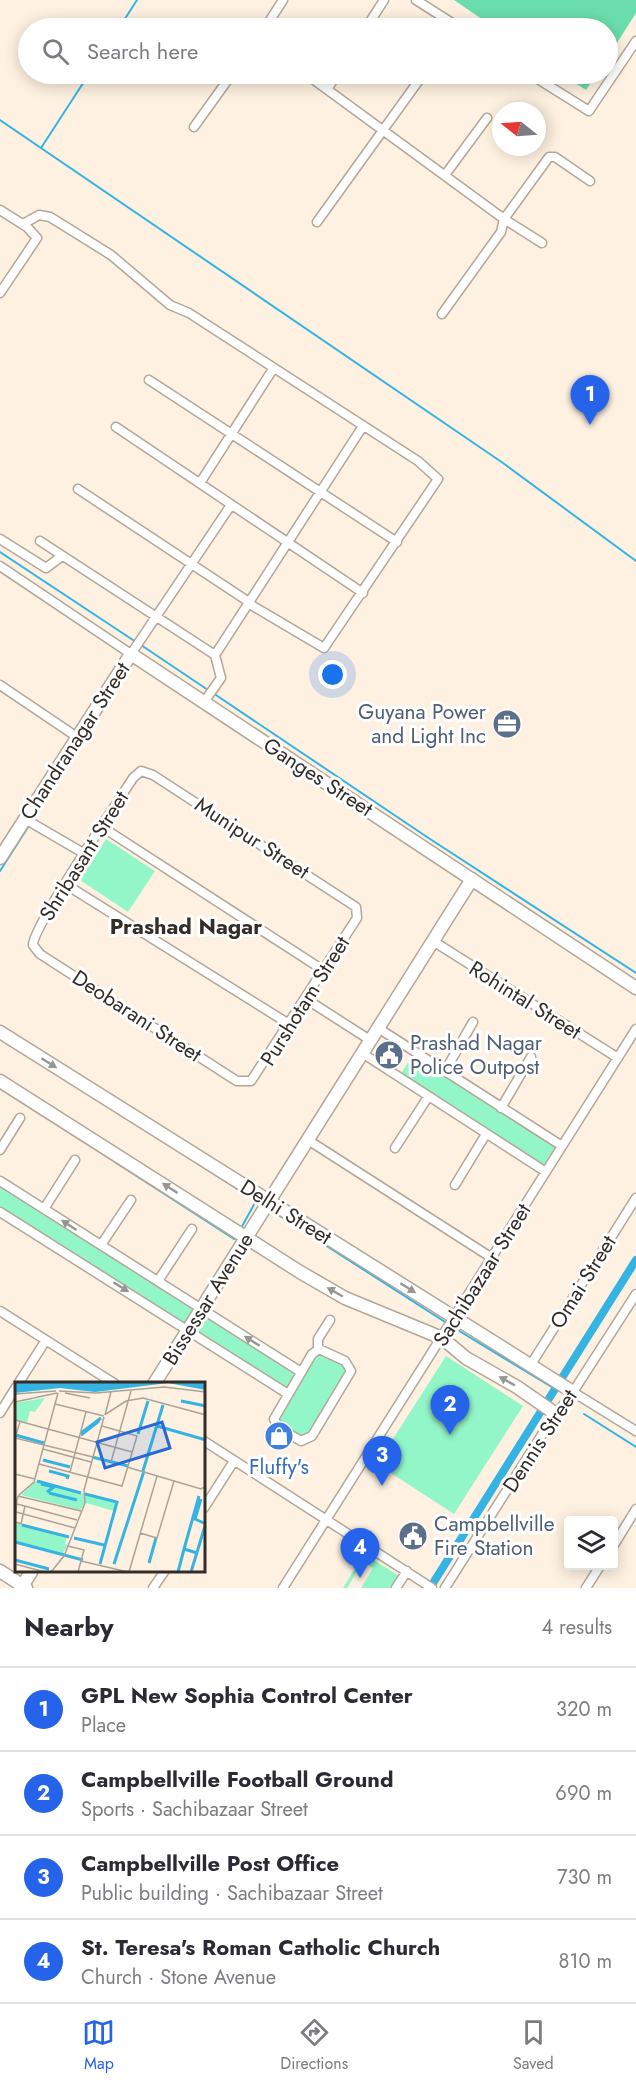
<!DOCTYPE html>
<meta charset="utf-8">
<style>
:root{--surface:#fff;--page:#f7f7f7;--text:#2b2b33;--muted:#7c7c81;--line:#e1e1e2;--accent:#2563eb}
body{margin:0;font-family:Jost,sans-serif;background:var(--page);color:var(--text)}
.controls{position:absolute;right:18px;bottom:18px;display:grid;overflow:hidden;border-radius:6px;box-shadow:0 3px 15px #0003}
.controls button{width:54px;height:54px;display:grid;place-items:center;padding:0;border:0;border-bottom:2px solid var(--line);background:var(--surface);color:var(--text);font:30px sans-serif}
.compass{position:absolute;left:492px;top:102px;width:54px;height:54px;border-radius:50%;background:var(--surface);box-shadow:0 3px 15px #0003;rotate:287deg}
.you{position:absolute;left:333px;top:675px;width:21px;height:21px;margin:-15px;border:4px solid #fff;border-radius:50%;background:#1a73e8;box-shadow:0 0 0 9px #1a73e833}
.badge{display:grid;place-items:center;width:39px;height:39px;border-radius:50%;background:var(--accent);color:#fff;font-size:20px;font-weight:700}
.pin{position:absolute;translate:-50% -50px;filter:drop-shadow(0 2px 3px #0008)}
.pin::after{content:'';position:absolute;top:32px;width:21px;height:18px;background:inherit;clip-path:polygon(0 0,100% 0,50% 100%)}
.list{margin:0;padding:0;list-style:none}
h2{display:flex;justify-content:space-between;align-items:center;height:78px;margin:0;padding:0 24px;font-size:26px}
h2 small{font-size:20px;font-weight:400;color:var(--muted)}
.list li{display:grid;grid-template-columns:39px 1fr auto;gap:18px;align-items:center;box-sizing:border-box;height:84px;padding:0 24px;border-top:2px solid var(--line)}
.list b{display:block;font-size:22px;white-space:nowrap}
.list p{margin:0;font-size:20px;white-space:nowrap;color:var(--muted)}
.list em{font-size:20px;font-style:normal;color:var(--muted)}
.icon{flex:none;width:33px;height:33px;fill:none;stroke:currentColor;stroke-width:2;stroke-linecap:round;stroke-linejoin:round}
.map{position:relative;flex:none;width:636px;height:1588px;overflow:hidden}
.search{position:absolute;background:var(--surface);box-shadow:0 3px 15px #0003;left:18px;right:18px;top:18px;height:66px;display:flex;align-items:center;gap:15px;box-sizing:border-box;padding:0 21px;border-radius:33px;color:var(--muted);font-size:22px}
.sheet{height:414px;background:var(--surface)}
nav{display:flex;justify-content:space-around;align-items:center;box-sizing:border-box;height:84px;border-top:2px solid var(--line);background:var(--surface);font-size:16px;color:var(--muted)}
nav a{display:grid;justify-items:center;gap:3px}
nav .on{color:var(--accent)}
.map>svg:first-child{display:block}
.green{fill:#93f6c9}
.forest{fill:#6bddac}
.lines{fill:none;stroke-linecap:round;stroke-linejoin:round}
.stream{stroke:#35b4e4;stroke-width:2}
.canal{stroke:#35b4e4;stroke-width:8}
.street-casing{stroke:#b3a798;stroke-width:11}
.secondary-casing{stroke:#b3a798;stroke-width:15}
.street{stroke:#fff;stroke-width:8}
.secondary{stroke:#fff;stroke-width:12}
.oneway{fill:#989693}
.labels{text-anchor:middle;stroke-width:6;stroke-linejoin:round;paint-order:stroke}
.service-label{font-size:21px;fill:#4e5e75;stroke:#fff;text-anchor:start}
.street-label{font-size:21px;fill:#322d27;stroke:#fff}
.shop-label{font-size:21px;fill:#366cbe;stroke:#fff}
.neighbourhood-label{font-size:22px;font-weight:bold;fill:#322d27;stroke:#fff}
.inset-river{fill:none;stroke:#35b4e4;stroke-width:3}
.inset-road{fill:none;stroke:#aca397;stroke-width:1.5}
.view{fill:#276ad6;fill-opacity:0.15;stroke:#276ad6;stroke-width:3}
.inset-edge{fill:none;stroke:#322d27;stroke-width:3}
</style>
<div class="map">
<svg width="636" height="1588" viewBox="0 0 636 1588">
<rect width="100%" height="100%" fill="#fef1e1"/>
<path class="green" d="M106,839l49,32 -27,41 -48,-32z
M415,1052l147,94 -16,26 -148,-94z
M0,1184l303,193 16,-23c9,0 23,7 28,16l-3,6 -37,60h-9l-20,-16 15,-27 -293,-185z
M446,1356l77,50 -69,108 -77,-50z
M364,1554l37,23 -7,11h-33l12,-20 -10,-6 -16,26h-4z"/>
<path class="forest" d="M454,0h182v13l-28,44v-29h-113z
M561,74h36l-11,16z"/>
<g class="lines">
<path class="stream" d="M119,28l18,-28
M0,120l503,343 133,98
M41,148l48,-74
M0,552l136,90
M141,645l67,45
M213,693l214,144 209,136
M33,819l30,-49
M0,871l30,-47
M178,1151l83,53
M115,1162l119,77 2,-2
M269,1209l187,120 99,60
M240,1230l16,-29
M584,1414l52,33"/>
<path class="canal" d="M430,1588l206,-328"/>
<g class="street-casing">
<path id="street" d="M416,0l44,28
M265,28l18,-28
M366,28l18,-28
M306,74l198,145 -3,13 -59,82
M530,74l59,37 47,-70
M328,88l9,-14
M194,127l38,-53
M445,175l42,-57
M0,210l27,17 10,11 -37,55
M317,222l105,-146
M23,224l16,-9 11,2 61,38 59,50 19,8 229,148 20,18 -114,169 -76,-45
M542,243l-38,-24 45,-62h6l35,24
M149,380l248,162
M116,427l247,166
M200,483l73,-114
M78,489l171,113
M0,539l46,29 16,-12
M40,541l175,114 6,23 -17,24
M0,566l131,88 100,-149
M215,655l148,-229
M0,685l77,52
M141,771l12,4 203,132 1,11 -106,163h-14l-8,-5 -189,-122 -7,-9c-1,-17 85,-143 100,-167z
M25,819l60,35
M102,827l221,143
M65,884l224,140
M433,941l185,117
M306,999l64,41
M378,1028l184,118
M362,1053l184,119
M445,1071l28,-49
M501,1108l30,-51
M308,1140l184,118
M395,1148l33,-51
M0,1150l20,-32
M0,1181l301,191
M455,1185l31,-51
M44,1209l31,-49
M0,1212l288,182
M101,1245l30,-45
M158,1281l34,-52
M0,1311l115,73
M318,1349v-10l12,-19
M319,1349l26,12 6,10 -39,65 -11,5 -22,-13 -5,-9 38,-65z
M530,1366l106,-168
M18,1384l28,-44
M573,1392l63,39
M0,1413l16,-26
M204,1441l228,147
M204,1508l30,-47
M614,1545l22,-36
M153,1588l11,-16
M283,1588l353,-559
M396,1588l11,-17
M445,1588l105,-166 23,-30 63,-98
M586,1588l14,-22"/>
</g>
<g class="secondary-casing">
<path id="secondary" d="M0,858l131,-204 505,334
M0,1032l573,360
M0,1081l300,191 45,26 97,40 24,20 51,29 39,27
M154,1384l318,-505
M0,1571l26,17
M21,1588l10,-16"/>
</g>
<use href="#street" class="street"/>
<use href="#secondary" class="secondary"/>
</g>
<defs><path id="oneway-solid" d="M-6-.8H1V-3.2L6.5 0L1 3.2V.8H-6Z" transform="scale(1.5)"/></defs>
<g class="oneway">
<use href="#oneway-solid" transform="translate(49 1063) rotate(32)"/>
<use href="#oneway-solid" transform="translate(170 1188) rotate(-147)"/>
<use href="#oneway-solid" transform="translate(69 1225) rotate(-147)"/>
<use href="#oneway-solid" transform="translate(121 1287) rotate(32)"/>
<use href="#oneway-solid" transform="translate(408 1288) rotate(32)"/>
<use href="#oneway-solid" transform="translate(335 1292) rotate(-150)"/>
<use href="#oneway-solid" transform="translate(252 1341) rotate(-148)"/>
<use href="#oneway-solid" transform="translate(507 1381) rotate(-151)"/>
</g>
<defs>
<g id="office-disc" transform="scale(1.5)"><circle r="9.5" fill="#5c6f8a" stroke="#fff"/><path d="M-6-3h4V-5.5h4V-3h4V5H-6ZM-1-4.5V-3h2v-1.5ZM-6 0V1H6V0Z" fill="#fff"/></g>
<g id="civic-disc" transform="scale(1.5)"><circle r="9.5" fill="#5c6f8a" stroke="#fff"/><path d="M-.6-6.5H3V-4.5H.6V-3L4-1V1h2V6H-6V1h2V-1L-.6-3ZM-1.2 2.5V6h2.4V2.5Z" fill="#fff"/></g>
<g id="shop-disc" transform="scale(1.5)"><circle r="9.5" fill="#3f7fe0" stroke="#fff"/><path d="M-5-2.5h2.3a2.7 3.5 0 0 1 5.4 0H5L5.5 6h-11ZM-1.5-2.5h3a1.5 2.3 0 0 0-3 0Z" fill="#fff"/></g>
</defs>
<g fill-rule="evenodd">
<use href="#office-disc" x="507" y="724"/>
<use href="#civic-disc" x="389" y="1055"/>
<use href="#shop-disc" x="279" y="1436"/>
<use href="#civic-disc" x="413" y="1536"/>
</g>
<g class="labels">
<g class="service-label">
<text x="486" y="719" text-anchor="end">Guyana Power<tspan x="486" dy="24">and Light Inc</tspan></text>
<text x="410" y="1050">Prashad Nagar<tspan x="410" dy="24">Police Outpost</tspan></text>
<text x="434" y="1531">Campbellville<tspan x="434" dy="24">Fire Station</tspan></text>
</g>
<g class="street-label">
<text transform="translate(75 741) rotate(-57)" y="7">Chandranagar Street</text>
<text transform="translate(318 777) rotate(33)" y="7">Ganges Street</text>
<text transform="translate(252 838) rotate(33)" y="7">Munipur Street</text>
<text transform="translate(84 856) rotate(-58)" y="7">Shribasant Street</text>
<text transform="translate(525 1000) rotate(32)" y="7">Rohintal Street</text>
<text transform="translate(305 1001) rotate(-58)" y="7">Purshotam Street</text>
<text transform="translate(137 1016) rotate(33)" y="7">Deobarani Street</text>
<text transform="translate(286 1212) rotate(32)" y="7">Delhi Street</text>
<text transform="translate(482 1275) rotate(-58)" y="7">Sachibazaar Street</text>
<text transform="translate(583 1282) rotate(-58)" y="7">Omai Street</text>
<text transform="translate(208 1299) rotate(-58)" y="7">Bissessar Avenue</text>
<text transform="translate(540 1441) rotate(-57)" y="7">Dennis Street</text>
</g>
<g class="shop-label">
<text x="279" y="1474">Fluffy's</text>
</g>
<g class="neighbourhood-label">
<text x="186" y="934">Prashad Nagar</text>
</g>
</g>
<g transform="translate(15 1382)">
<rect width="190" height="190" fill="#fef1e1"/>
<path d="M30,16l-10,14 -5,-1 -3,12 -12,-3v-17zM21,99l81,22 -3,8 -28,-8 -6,7 -59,-15zM1,141l51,13 -2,8 3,1 -6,9 -47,-12z" fill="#93f6c9"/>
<path d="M0,1h190l1,7 -38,-7 -73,9 -35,-4 -45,5z" fill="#35b4e4"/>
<path class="inset-river" d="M166,19l25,5M142,44l49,14M66,51l20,-15M123,52l10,-33M0,53l29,8M66,53l18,-14M77,75l36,9M28,78l27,7M34,89l19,5 -1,3M128,89l20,-66M22,99l44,12M26,102l13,3 -7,5M34,111l28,7M70,112l32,8 -17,62M186,117l-6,20 11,5M7,143l47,12M59,156l30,7M0,160l68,18M169,167l15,-53M0,178l34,9M134,181l7,-25M99,182l30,-93M163,190l6,-23 13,4M176,190l14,-46"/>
<path class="inset-road" d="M44,9l37,2 68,-6 42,5M50,11l25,5M0,12l41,-3M0,20l42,-9M40,22l49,12M91,32l20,-13 17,-3 63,17M90,33l6,-23M0,38l117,32M5,40l-5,16 78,19M28,67l48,13M96,80l20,-71M24,82l83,22 15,-50 -35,-10M112,85l74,22 5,-3M55,90l16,-60M0,92l20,5M3,114l63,15M0,121l4,-8 15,-13 24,-89M2,122l60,16M1,130l59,16M1,140l5,2 4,-18M0,143l2,-26M125,151l17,5 17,-57M53,164l16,4 -6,22M66,179l47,11M0,182l30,8M36,190l13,-16 21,-53 -1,-13 20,-73M114,190l28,-96"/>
<path class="view" d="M147,40l8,26 -65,20 -8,-26z"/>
<rect width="190" height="190" class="inset-edge"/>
</g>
</svg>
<div class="controls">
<button><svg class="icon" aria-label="layers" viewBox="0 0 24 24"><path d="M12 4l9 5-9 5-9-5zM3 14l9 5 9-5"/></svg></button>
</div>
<svg class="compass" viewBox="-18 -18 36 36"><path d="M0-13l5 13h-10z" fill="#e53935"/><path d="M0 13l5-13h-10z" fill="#7c7c81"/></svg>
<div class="you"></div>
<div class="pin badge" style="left:590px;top:425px">1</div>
<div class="pin badge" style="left:450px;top:1435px">2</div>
<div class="pin badge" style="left:382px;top:1486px">3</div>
<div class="pin badge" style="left:360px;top:1578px">4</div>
<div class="search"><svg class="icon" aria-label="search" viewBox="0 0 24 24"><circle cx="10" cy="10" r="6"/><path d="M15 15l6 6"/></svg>Search here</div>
</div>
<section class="sheet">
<h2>Nearby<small>4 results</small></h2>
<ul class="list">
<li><span class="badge">1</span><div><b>GPL New Sophia Control Center</b><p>Place</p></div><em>320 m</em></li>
<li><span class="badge">2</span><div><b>Campbellville Football Ground</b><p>Sports · Sachibazaar Street</p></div><em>690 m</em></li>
<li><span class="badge">3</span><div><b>Campbellville Post Office</b><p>Public building · Sachibazaar Street</p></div><em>730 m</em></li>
<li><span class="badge">4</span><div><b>St. Teresa's Roman Catholic Church</b><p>Church · Stone Avenue</p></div><em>810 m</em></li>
</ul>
</section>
<nav>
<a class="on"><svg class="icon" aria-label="map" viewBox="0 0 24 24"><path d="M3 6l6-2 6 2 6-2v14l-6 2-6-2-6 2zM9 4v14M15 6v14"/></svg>Map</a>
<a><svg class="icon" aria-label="directions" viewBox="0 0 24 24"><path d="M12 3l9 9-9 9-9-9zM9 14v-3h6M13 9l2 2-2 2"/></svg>Directions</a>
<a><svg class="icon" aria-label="saved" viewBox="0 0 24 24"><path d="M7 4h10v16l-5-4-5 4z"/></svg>Saved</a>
</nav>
